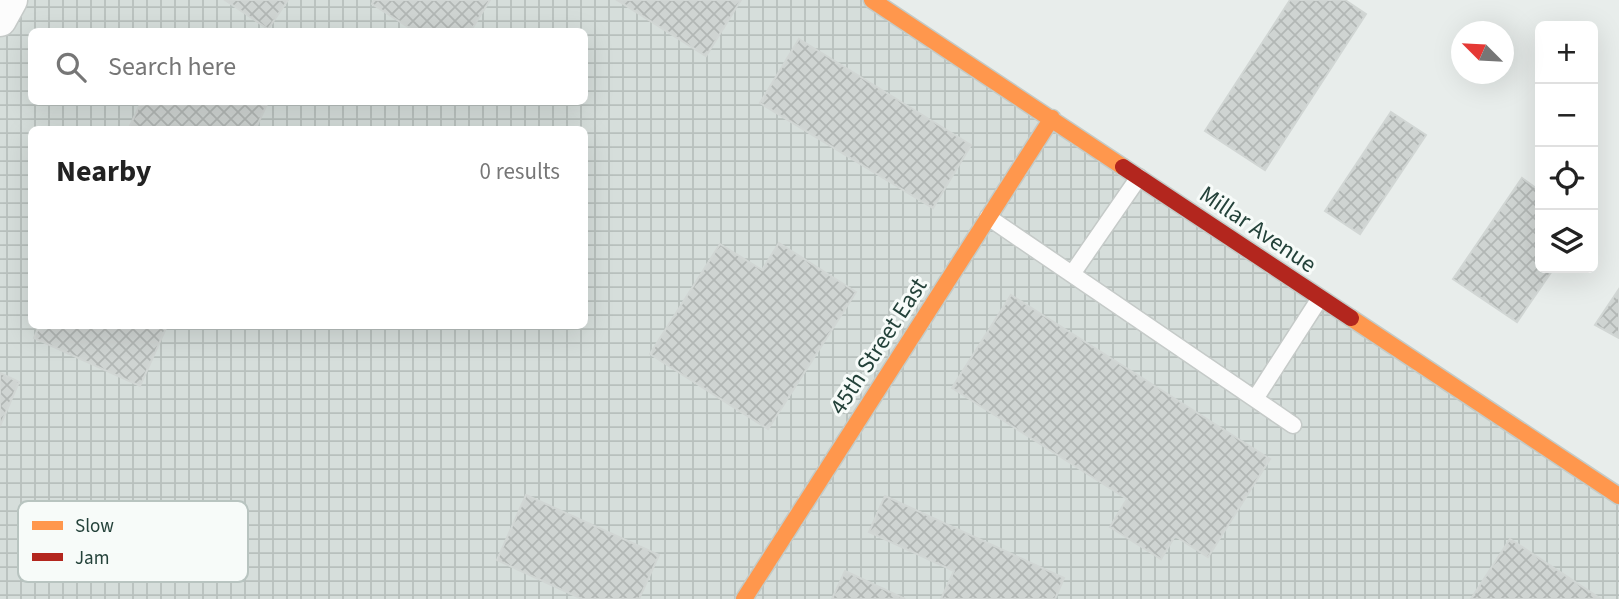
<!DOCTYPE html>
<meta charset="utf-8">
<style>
:root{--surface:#fff;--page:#f6f6f6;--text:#222;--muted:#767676;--line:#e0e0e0}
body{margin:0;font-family:"Source Sans 3",sans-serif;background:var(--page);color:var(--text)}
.controls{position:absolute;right:21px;top:21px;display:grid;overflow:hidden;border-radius:10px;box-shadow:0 7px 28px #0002}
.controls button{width:63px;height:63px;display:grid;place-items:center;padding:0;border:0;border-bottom:2px solid var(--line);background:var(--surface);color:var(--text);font:35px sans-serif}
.compass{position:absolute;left:1451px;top:21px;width:63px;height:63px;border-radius:50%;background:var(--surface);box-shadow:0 7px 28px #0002;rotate:294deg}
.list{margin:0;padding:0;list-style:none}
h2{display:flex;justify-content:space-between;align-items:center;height:91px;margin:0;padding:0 28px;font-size:30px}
h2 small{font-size:23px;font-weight:400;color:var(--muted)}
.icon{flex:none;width:38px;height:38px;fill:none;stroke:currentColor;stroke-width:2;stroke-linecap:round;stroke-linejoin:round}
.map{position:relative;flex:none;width:1619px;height:599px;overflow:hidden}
.search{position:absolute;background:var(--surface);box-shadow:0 7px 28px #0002;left:28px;top:28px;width:560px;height:77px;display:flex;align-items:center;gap:18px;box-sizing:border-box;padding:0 24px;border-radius:10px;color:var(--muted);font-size:26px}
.panel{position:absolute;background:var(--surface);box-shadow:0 7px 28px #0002;left:28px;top:126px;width:560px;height:203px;border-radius:10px}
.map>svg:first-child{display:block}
.industrial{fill:url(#industrial-grid);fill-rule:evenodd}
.building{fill:url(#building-cross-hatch);stroke:#d1d6d4;stroke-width:2}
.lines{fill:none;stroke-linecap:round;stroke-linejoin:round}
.lane-casing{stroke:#c5cac8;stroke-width:19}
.street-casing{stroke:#c5cac8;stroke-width:35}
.slow-casing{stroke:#c3cbc8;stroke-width:19}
.jam-casing{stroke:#c3cbc8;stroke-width:19}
.lane{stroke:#fcfcfc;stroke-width:16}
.street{stroke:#fcfcfc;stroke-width:32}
.slow{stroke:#ff974d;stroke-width:16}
.jam{stroke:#b3261e;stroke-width:16}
.labels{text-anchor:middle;stroke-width:6;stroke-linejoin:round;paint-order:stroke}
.street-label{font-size:24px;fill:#24423a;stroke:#f7fbf9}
.key{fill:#f7fbf9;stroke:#b8c4c0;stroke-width:2}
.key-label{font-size:19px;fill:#24423a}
</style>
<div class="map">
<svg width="1619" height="599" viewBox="0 0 1619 599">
<defs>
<pattern id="industrial-grid" width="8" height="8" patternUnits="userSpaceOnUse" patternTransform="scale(1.75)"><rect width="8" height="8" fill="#d6dedb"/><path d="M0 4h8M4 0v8" fill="none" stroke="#b8c0bd"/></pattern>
<pattern id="building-cross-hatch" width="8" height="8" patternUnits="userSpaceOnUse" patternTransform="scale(1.75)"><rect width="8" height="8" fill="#cfd4d2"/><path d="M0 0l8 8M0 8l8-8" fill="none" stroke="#b2b7b5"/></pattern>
</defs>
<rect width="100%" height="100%" fill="#e8edeb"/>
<path class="industrial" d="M0,0h872l747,496v103h-1619zM32,32h552v70h-552zM32,130h552v196h-552z"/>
<path class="building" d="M225,0h63l-20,29z
M374,0h116l-20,32h-54l-44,-28z
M617,0h124l-35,56z
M1290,0h55l21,14 -101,156 -60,-39z
M799,39l172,106 -38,63 -173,-105z
M141,102h127l-13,28h-127z
M1391,112l35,23 -66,99 -35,-23z
M1522,178l18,13v77h14l-37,54 -64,-43z
M779,243l77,49 -88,137 -118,-75 70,-110 42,26z
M1619,289v49l-24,-13z
M1011,295l259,164 -62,98 -33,-21 -14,23 -51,-32 17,-28 -175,-111z
M39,326h128l-27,60 -106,-48z
M0,373l19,9 -19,44z
M526,495l133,60 -20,44h-57l-85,-39z
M885,496l179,82 -9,21h-114l13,-28 -85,-39z
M1510,539l91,60h-130z
M845,571l60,28h-73z"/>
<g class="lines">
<g class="lane-casing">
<path id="lane" d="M988,217l267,182
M1072,274l67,-97
M1293,425l-38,-26 65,-101"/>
</g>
<g class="street-casing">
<path id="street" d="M0,20l11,-20"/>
</g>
<g class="slow-casing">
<path id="slow" d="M872,0l251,167
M1351,318l268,178
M744,599l308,-481"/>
</g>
<g class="jam-casing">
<path id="jam" d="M1123,167l228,151"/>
</g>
<use href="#lane" class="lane"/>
<use href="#street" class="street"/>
<use href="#slow" class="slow"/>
<use href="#jam" class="jam"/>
</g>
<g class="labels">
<g class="street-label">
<text transform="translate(1258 229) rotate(34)" y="8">Millar Avenue</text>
<text transform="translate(878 346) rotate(-57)" y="8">45th Street East</text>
</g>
</g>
<rect x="18" y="501" width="230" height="81" rx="10" class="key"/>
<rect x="32" y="521" width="31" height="9" fill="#ff974d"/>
<rect x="32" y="553" width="31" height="8" fill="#b3261e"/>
<g class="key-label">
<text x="75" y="532">Slow</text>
<text x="75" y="564">Jam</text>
</g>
</svg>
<div class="controls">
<button>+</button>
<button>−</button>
<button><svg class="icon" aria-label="locate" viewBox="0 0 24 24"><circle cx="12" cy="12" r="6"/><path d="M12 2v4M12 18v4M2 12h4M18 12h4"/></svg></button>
<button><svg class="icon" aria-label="layers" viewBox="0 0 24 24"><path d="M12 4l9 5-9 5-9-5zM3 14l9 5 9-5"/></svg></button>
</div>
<svg class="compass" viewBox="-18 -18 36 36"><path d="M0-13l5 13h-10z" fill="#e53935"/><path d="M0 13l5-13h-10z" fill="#767676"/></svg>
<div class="search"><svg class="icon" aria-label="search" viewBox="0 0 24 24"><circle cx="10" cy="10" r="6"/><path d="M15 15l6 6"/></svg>Search here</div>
<section class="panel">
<h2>Nearby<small>0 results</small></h2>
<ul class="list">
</ul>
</section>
</div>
